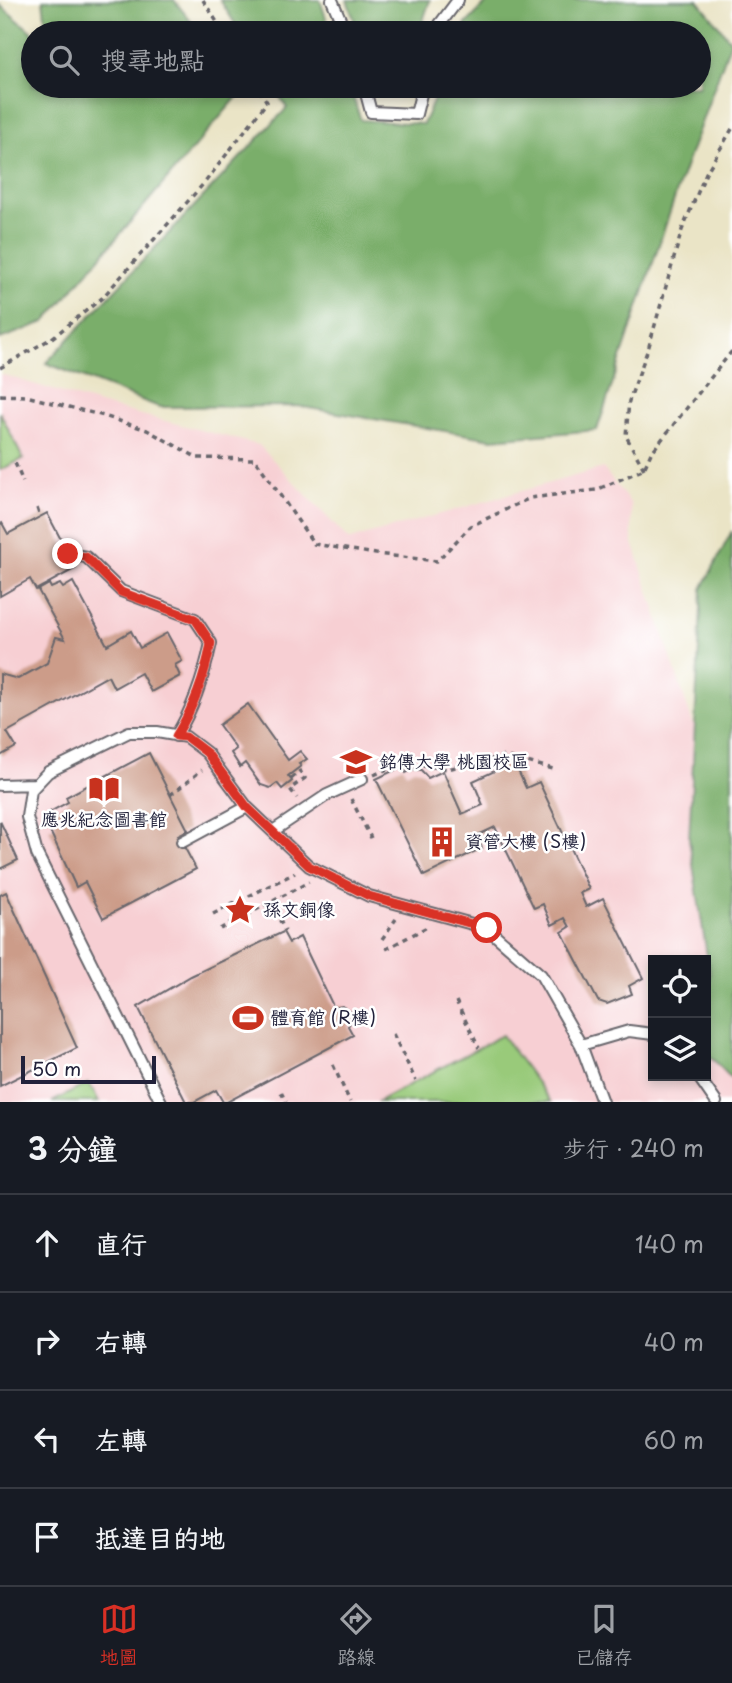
<!DOCTYPE html>
<html lang="zh-TW">
<meta charset="utf-8">
<style>
:root{--surface:#171b24;--page:#20242c;--text:#f1f3f6;--muted:#9ea1a6;--line:#363941;--accent:#d93025}
body{margin:0;font-family:"Playpen Sans","LXGW WenKai TC",sans-serif;background:var(--page);color:var(--text)}
.controls{position:absolute;right:21px;bottom:21px;display:grid;overflow:hidden;border-radius:0px;box-shadow:0 4px 10px #0003}
.controls button{width:63px;height:63px;display:grid;place-items:center;padding:0;border:0;border-bottom:2px solid var(--line);background:var(--surface);color:var(--text);font:35px sans-serif}
.scale{position:absolute;left:21px;bottom:18px;width:135px;box-sizing:border-box;padding-left:7px;border:4px solid #22223b;border-top:0;font-size:19px;line-height:24px;white-space:nowrap;color:#22223b;-webkit-text-stroke:5px #fff;paint-order:stroke}
.stop{position:absolute;width:21px;height:21px;margin:-16px;border:5px solid #d93025;border-radius:50%;background:#fff}
.stop.end{background:#d93025;border-color:#fff;box-shadow:0 2px 7px #0008}
.list{margin:0;padding:0;list-style:none}
h2{display:flex;justify-content:space-between;align-items:center;height:91px;margin:0;padding:0 28px;font-size:30px}
h2 small{font-size:23px;font-weight:400;color:var(--muted)}
.list li{display:grid;grid-template-columns:46px 1fr auto;gap:21px;align-items:center;box-sizing:border-box;height:98px;padding:0 28px;border-top:2px solid var(--line)}
.list b{display:block;font-size:26px;white-space:nowrap}
.list em{font-size:23px;font-style:normal;color:var(--muted)}
.icon{flex:none;width:38px;height:38px;fill:none;stroke:currentColor;stroke-width:2;stroke-linecap:round;stroke-linejoin:round}
.map{position:relative;flex:none;width:732px;height:1102px;overflow:hidden}
.search{position:absolute;background:var(--surface);box-shadow:0 4px 10px #0003;left:21px;right:21px;top:21px;height:77px;display:flex;align-items:center;gap:18px;box-sizing:border-box;padding:0 24px;border-radius:38px;color:var(--muted);font-size:26px}
.sheet{height:483px;background:var(--surface)}
nav{display:flex;justify-content:space-around;align-items:center;box-sizing:border-box;height:98px;border-top:2px solid var(--line);background:var(--surface);font-size:19px;color:var(--muted)}
nav a{display:grid;justify-items:center;gap:4px}
nav .on{color:var(--accent)}
.map>svg:first-child{display:block}
.built{fill:#f7cfd3;fill-rule:evenodd}
.green{fill:#99ca7a;stroke:#5e765a;stroke-width:2}
.forest{fill:#7aae6a;stroke:#4e6852;stroke-width:2}
.building{fill:#cc9c89}
.lines{fill:none;stroke-linecap:round;stroke-linejoin:round}
.service-casing{stroke:#68666c;stroke-width:14}
.path{stroke:#68666c;stroke-width:3.5;stroke-dasharray:5 5;stroke-linecap:butt}
.service{stroke:#fff;stroke-width:10}
.route{stroke:#d93025;stroke-width:9}
.labels{text-anchor:middle;stroke-width:5;stroke-linejoin:round;paint-order:stroke}
.poi-label{font-size:18px;fill:#22223b;stroke:#fff;text-anchor:start}
</style>
<div class="map">
<svg width="732" height="1102" viewBox="0 0 732 1102">
<rect width="100%" height="100%" fill="#fff"/>
<filter id="ink" filterUnits="userSpaceOnUse"><feTurbulence type="fractalNoise" baseFrequency=".0143" numOctaves="2"/><feDisplacementMap in="SourceGraphic" scale="14" xChannelSelector="R" yChannelSelector="G"/><feConvolveMatrix kernelMatrix="1 2 1 2 8 2 1 2 1" color-interpolation-filters="sRGB"/></filter>
<filter id="wash" filterUnits="userSpaceOnUse"><feTurbulence type="fractalNoise" baseFrequency=".00686" numOctaves="4" result="noise"/><feDisplacementMap in="SourceGraphic" scale="28" xChannelSelector="R" yChannelSelector="G"/><feGaussianBlur stdDeviation="1.57" result="paint"/><feColorMatrix in="noise" values="0 0 0 0 0 0 0 0 0 0 0 0 0 0 0 0 0 1.4 0 .05"/><feComposite in="paint" operator="in"/></filter>
<g filter="url(#wash)">
<rect width="100%" height="100%" fill="#eae4c6"/>
<path class="built" d="M0,374l103,31 156,40 90,95 254,-72 28,36 1,36 60,181 40,83v298h-732zM653,960h53v116h-53z"/>
<path class="green" d="M0,412l23,47 -23,11z
M502,1035l49,67h-174z
M89,1083l10,19h-47z"/>
<path class="forest" d="M43,0h131l26,33h-153z
M220,0h100l11,33h-90z
M347,0h83l-11,33h-60z
M489,0h209l33,41 -49,135 -85,254 -105,9 -195,-33 -138,1 -113,-44 241,-255 -14,-22h76l12,34 62,4 17,-38h259v-53h-237l4,-9z
M0,5l33,28v53h209l2,3 -199,233 -45,17z
M732,531v548l-26,-27 4,-76 -21,-137 13,-250z"/>
<g id="blocks">
<path class="building" d="M47,513l29,55 -40,22 -6,-11 -30,17v-72l2,-1 6,11z
M73,582l34,63 24,-14 9,17 27,-15 15,28 -7,4 5,11 -29,16 -10,-19 -27,15 -6,-12 -101,56 9,15 -16,9v-82l18,5 29,-16 9,-26 9,2 -27,-49 11,-6 2,4 9,-4 3,4z
M248,704l40,56 12,-9 7,8 -8,5 2,2 -13,10 4,5 -10,8 -5,-6 -7,5 -9,-3 -16,-22 -5,4 -9,-14 5,-4 -17,-24z
M149,753l39,77 -10,5 18,34 -93,49 -18,-36 -9,5 -27,-58 7,-3 -6,-14 18,-10 -2,-5z
M514,762l12,26 13,-6 50,107 -9,4 6,14 17,-9 40,80 -14,8 3,8 -25,10 -9,-3 -36,-69 8,-5 -5,-9 -13,7 -9,-21 -9,4 -39,-81 -19,9 6,12 -58,28 -48,-97 27,-13 3,7 8,-4 7,1 7,8 15,-7 19,43 21,-9 -10,-24z
M0,821l18,39 -18,9z
M6,892l71,156 -77,38v-191z
M283,932l6,11 11,-6 34,71 8,-2 9,6 1,8 -4,6 5,9 -126,67h-4l-7,-12 -22,12h-8l-48,-95 53,-31z"/>
</g>
</g>
<g filter="url(#ink)">
<use href="#blocks" fill-opacity="0" stroke="#68666c" stroke-width="2"/>
<g class="lines">
<g class="service-casing">
<path id="service" d="M332,0l14,33
M437,33l3,-9 18,-24
M364,86l7,26 45,2 7,-28
M68,554l18,3 35,34 74,28 16,24c-7,33 -17,64 -35,93
M0,785l36,-1
M273,831l54,-36 35,-16
M182,842l65,-35
M581,1045l48,-14 24,3
M698,1076l18,26
M161,1102l-124,-248 -10,-37 4,-27 17,-18 81,-40h28l29,5 21,16 40,54 62,59 60,30 118,32 54,47 40,70 21,57"/>
</g>
<path class="path" d="M203,0l21,33
M0,368l52,-30 50,-40 104,-117 61,-79 -10,-16
M0,395l26,1 78,20 43,14 51,28 57,1 59,85 62,10 61,7 34,-35 59,-28 66,-8 48,-21 7,-16 81,-102
M15,463l8,19
M644,469l-18,-33 3,-35 20,-55 33,-116 24,-57 26,-44
M37,508l3,9
M374,775l29,-13 44,7 58,-13 48,13
M291,779l9,-8 5,7 -15,11 7,9
M170,795l32,-25
M351,799l20,39
M271,902l14,29
M213,914l82,-41
M220,929l89,-47
M382,939l14,-20
M386,949l41,-22
M456,1001l23,47
M393,1034l23,47
M333,1065l17,37
M281,1092l5,10"/>
<use href="#service" class="service"/>
</g>
</g>
<g class="lines" filter="url(#ink)">
<path class="route" d="M68,554l18,3 35,35 74,27 16,24c-6,33 -17,64 -35,93l10,1 21,16 40,54 62,59 60,30 118,32"/>
</g>
<defs>
<g id="university-bare" transform="scale(2.415)"><path d="M0-5L7-2L0 1L-7-2ZM-4 1L0 2.5L4 1V4Q0 6-4 4Z" fill="#c8321e" stroke="#fff" stroke-width="2.5" paint-order="stroke"/></g>
<g id="library-bare" transform="scale(2.415)"><path d="M-6-4Q-3-5.5-.7-3.5V5Q-3 3-6 4ZM6-4Q3-5.5 .7-3.5V5Q3 3 6 4Z" fill="#c8321e" stroke="#fff" stroke-width="2.5" paint-order="stroke"/></g>
<g id="building-bare" transform="scale(2.415)"><path d="M-4-6H4V6H1V3H-1V6H-4ZM-2.5-4.3h1.7v1.8h-1.7ZM.8-4.3h1.7v1.8H.8ZM-2.5-1h1.7V.8h-1.7ZM.8-1h1.7V.8H.8Z" fill="#c8321e" stroke="#fff" stroke-width="2.5" paint-order="stroke"/></g>
<g id="sight-bare" transform="scale(2.415)"><path d="M0-6L1.8-2.2L6-1.7L2.9 1.2L3.7 5.4L0 3.3L-3.7 5.4L-2.9 1.2L-6-1.7L-1.8-2.2Z" fill="#c8321e" stroke="#fff" stroke-width="2.5" paint-order="stroke"/></g>
<g id="stadium-bare" transform="scale(2.415)"><path d="M0-5a6.5 5 0 1 0 0 10a6.5 5 0 1 0 0-10ZM-3.5-1.8h7v3.6h-7Z" fill="#c8321e" stroke="#fff" stroke-width="2.5" paint-order="stroke"/></g>
</defs>
<g fill-rule="evenodd">
<use href="#university-bare" x="356" y="762"/>
<use href="#library-bare" x="104" y="789"/>
<use href="#building-bare" x="442" y="842"/>
<use href="#sight-bare" x="240" y="910"/>
<use href="#stadium-bare" x="248" y="1018"/>
</g>
<g class="labels">
<g class="poi-label">
<text x="379" y="768">銘傳大學 桃園校區</text>
<text x="104" y="826" text-anchor="middle">應兆紀念圖書館</text>
<text x="465" y="848">資管大樓 (S樓)</text>
<text x="263" y="916">孫文銅像</text>
<text x="271" y="1024">體育館 (R樓)</text>
</g>
</g>
</svg>
<div class="controls">
<button><svg class="icon" aria-label="locate" viewBox="0 0 24 24"><circle cx="12" cy="12" r="6"/><path d="M12 2v4M12 18v4M2 12h4M18 12h4"/></svg></button>
<button><svg class="icon" aria-label="layers" viewBox="0 0 24 24"><path d="M12 4l9 5-9 5-9-5zM3 14l9 5 9-5"/></svg></button>
</div>
<div class="scale">50 m</div>
<div class="stop" style="left:487px;top:928px"></div>
<div class="stop end" style="left:68px;top:554px"></div>
<div class="search"><svg class="icon" aria-label="search" viewBox="0 0 24 24"><circle cx="10" cy="10" r="6"/><path d="M15 15l6 6"/></svg>搜尋地點</div>
</div>
<section class="sheet">
<h2>3 分鐘<small>步行 · 240 m</small></h2>
<ul class="list">
<li><svg class="icon" aria-label="ahead" viewBox="0 0 24 24"><path d="M12 20V5M6 11l6-6 6 6"/></svg><div><b>直行</b></div><em>140 m</em></li>
<li><svg class="icon" aria-label="right" viewBox="0 0 24 24"><path d="M7 20v-9h11M14 6l5 5-5 5"/></svg><div><b>右轉</b></div><em>40 m</em></li>
<li><svg class="icon" aria-label="left" viewBox="0 0 24 24"><path d="M17 20v-9H6M10 6l-5 5 5 5"/></svg><div><b>左轉</b></div><em>60 m</em></li>
<li><svg class="icon" aria-label="arrive" viewBox="0 0 24 24"><path d="M6 21V4h12l-3 4 3 4H6"/></svg><div><b>抵達目的地</b></div></li>
</ul>
</section>
<nav>
<a class="on"><svg class="icon" aria-label="map" viewBox="0 0 24 24"><path d="M3 6l6-2 6 2 6-2v14l-6 2-6-2-6 2zM9 4v14M15 6v14"/></svg>地圖</a>
<a><svg class="icon" aria-label="directions" viewBox="0 0 24 24"><path d="M12 3l9 9-9 9-9-9zM9 14v-3h6M13 9l2 2-2 2"/></svg>路線</a>
<a><svg class="icon" aria-label="saved" viewBox="0 0 24 24"><path d="M7 4h10v16l-5-4-5 4z"/></svg>已儲存</a>
</nav>
